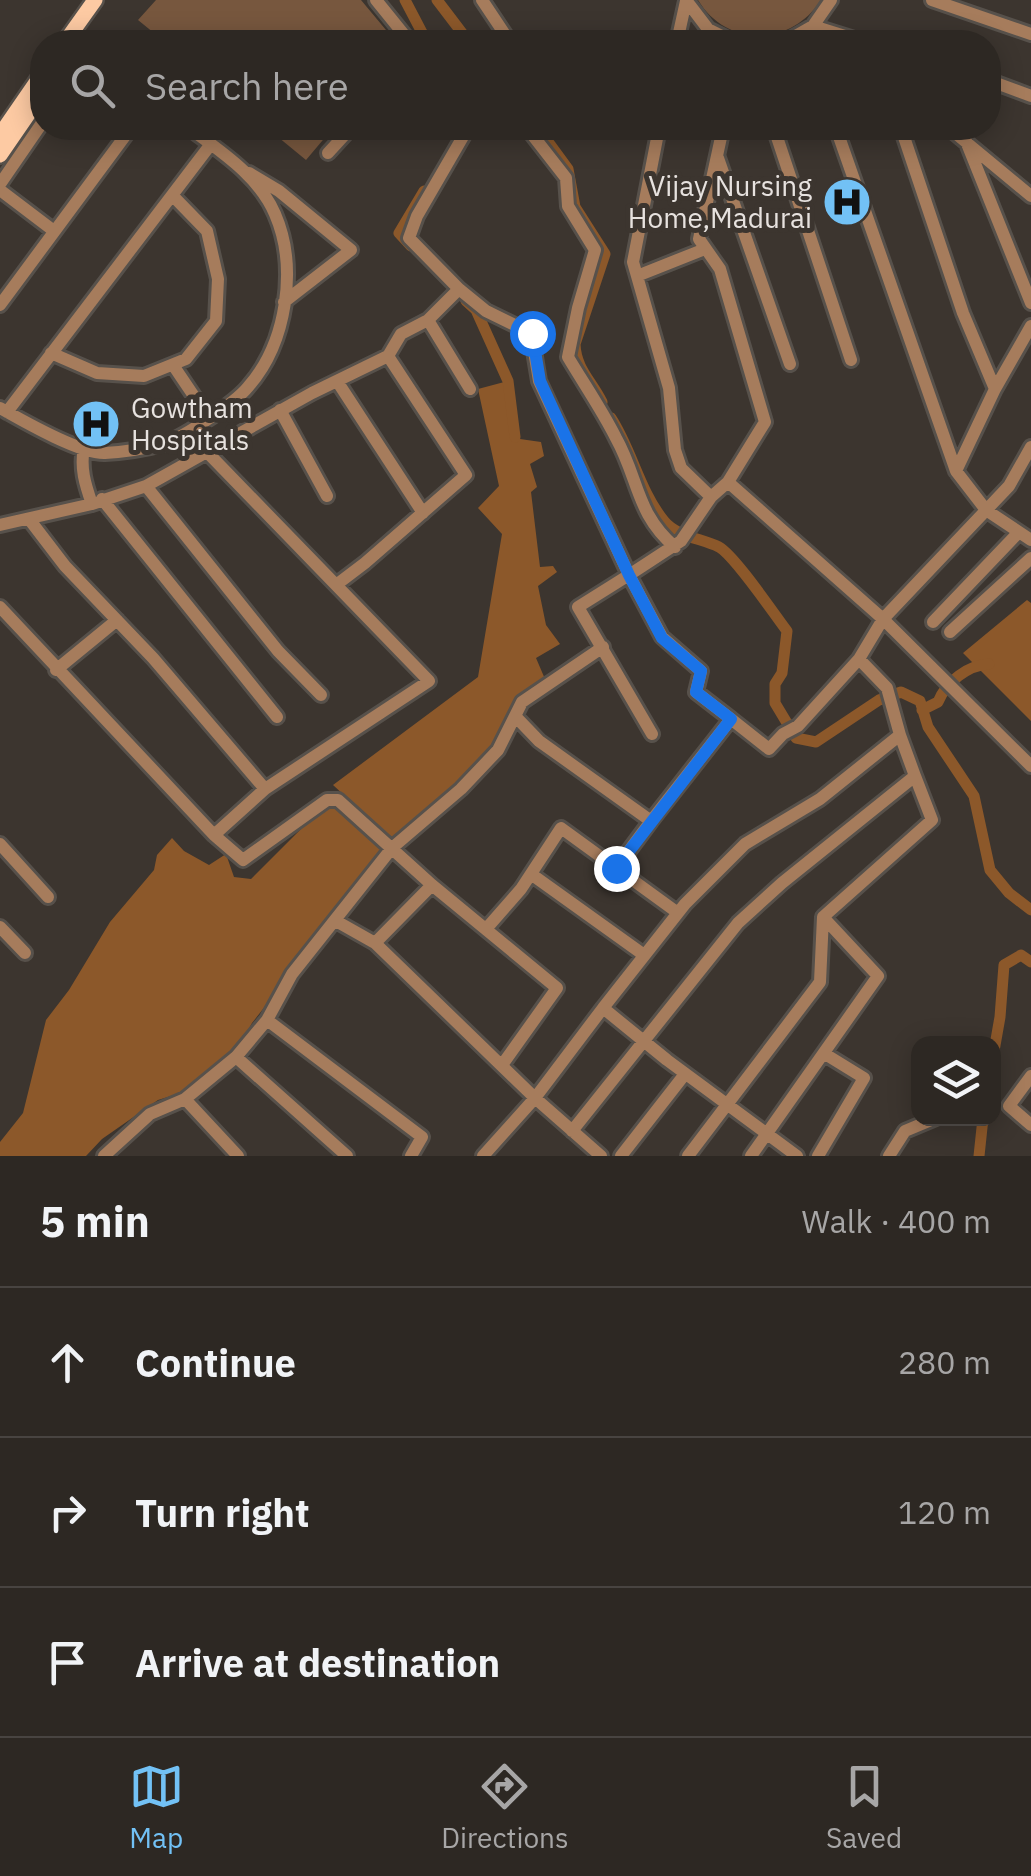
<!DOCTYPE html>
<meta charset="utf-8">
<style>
:root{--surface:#2d2823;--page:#35302b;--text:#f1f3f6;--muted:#a7a6a6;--line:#484441;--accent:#72c1f5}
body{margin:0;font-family:"IBM Plex Sans",sans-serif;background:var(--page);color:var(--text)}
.controls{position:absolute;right:30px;bottom:30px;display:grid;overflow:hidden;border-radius:20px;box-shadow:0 5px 25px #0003}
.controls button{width:90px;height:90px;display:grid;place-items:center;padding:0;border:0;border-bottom:2px solid var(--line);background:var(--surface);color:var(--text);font:50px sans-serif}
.stop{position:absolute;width:30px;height:30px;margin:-22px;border:8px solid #1a73e8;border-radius:50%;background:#fff}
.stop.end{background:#1a73e8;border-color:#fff;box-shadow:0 2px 10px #0008}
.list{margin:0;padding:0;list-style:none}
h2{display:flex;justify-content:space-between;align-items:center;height:130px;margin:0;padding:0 40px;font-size:42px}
h2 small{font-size:32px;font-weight:400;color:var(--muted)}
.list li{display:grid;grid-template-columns:65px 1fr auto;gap:30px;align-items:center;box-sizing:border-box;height:150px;padding:0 40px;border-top:2px solid var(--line)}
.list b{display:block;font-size:38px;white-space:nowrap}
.list em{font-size:32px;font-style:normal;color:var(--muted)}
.icon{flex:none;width:55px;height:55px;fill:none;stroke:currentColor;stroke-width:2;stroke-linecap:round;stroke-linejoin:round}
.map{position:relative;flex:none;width:1031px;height:1156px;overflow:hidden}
.search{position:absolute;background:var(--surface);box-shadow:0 5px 25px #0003;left:30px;right:30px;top:30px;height:110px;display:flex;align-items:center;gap:25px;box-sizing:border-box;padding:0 35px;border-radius:40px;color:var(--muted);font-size:38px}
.sheet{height:580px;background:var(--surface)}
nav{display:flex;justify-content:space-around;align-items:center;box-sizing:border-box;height:140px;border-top:2px solid var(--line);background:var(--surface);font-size:28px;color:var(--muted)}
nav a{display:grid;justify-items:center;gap:5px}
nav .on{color:var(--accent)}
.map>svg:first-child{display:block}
.green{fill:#77573e}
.water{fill:#8c582a}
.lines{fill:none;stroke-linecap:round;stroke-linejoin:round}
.canal{stroke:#8c582a;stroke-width:11}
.minor-casing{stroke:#57514b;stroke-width:18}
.major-casing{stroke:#57514b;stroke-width:20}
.minor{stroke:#a67c5c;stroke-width:12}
.major{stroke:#fdcaa3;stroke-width:15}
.route{stroke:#1a73e8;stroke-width:12}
.labels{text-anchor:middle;stroke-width:10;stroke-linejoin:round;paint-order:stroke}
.poi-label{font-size:28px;fill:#e7e2df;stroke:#3c352f;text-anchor:end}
</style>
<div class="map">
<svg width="1031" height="1156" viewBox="0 0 1031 1156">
<rect width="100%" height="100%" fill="#3c352f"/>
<path class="green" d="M156,0h205l35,42h-231l-27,-22z
M698,0h123c-30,47 -94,48 -123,0z
M267,128h66l-27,32z"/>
<path class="water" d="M508,381l5,40 7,18 21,3 3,14 -14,8 7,23 -6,5 9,75 13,-1 4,6 -19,14 8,39 14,19 -24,14 9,21 -48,69 -103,93 -16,-13 7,26 -133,169 -11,21 -50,46 -33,10 -56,39 -16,17h-86v-14l23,-29 23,-93 23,-30 41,-68 44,-52 3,-15 15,-17 12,13 25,14 17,-11 8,23 17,2 60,-60 20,-15 34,22 5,-7 -37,-34 145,-108 24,-143 -24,-26 21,-22 -21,-97z
M1027,600l4,3v118l-68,-68z"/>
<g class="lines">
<path class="canal" d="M405,0l22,42
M437,0l32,42
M538,128l30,41 7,38 30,47 -30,90c1,25 16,36 27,58
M411,246l-12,-13 25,-42
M466,301l10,9 32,71 7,56
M611,418c21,32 28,72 53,103 13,16 37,17 55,26 16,9 55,67 68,84l-5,42 -7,11v19l21,35 20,4 63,-42 22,-8 19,9 8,26 46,69 16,74 19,23 22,17
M922,710l16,-8c8,-20 30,-37 51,-38
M994,1051l6,-34 4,-52 17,-10 10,7
M979,1156l4,-38"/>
<g class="minor-casing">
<path id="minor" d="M376,0l34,42
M482,0l28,42
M686,0l22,29 26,13
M932,0l99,34
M813,26l51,16
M80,38l6,4
M677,42l9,-41
M785,42l28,-16 18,-26
M988,80l43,16
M527,128l39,50 2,28 27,44 -17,58 -10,49c16,27 34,53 48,81 23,41 20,76 59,109
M659,128l-26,134 36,126 6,62 6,18 30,29
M723,128l-24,111 21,30 45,153 -37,60 -17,15 -30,44 -52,34 33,62 39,34 -5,21 35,27
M774,128l77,232
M836,128l120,343
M901,128l62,185 32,76
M949,128l82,68
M966,141l65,162
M328,153l23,-25
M718,158l72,206
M249,173l30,18 72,59 -67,52
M0,184l42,-61
M0,190l54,41
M637,276l68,-27
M459,289l27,22 45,22 8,48 90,194 -51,32 74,127
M0,305l131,-177
M428,320l31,-31 -50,-51 8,-22 51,-88
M1031,326l-36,63 -39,82 30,39 45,30
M51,353l46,20 47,3 42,-17 30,-38 2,-42 -11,-48 -35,-36
M173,365l35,52
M337,381l86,132
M0,408c23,13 80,46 105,45 18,-1 43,-5 61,-10 19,-7 69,-40 82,-56 39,-44 50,-120 27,-173 -16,-38 -55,-63 -86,-86
M280,410l47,86
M7,412l204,-268
M84,447c-4,21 1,37 8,57
M206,451l130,134 29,-22 101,-88 -78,-119
M728,482l155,137 148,147
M146,486l132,165 43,44
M102,499l175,218
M29,519l36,47 88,92 112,131 164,-108 -93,-96
M0,525l92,-21 54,-18 166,-93 76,-37 13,-22 27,-14 42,69
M0,607l214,228 51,-46
M933,622l86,-90
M950,632l81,-74
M603,647l-81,55 -7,14 24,25 112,80 80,-102 38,30 14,-15 15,-8 61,-67 24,-40 126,-133 22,-39
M56,670l61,-50
M214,835l29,25 84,-60h11l94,85 125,103 -55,77
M0,844l48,53
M616,868l35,-47
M531,874l113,81
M432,885l-57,58 160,155 66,58
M336,921l39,22
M0,927l25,26
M486,929l35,-40 40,-61 117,85
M267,1020l25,-46 100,-126 69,-59 37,-39 17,-34
M236,1057l111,99
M1031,1076l-22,30 22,19
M185,1099l53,57
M572,1131l166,-208 44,-40 133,-107 -15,-41
M104,1156l46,-42 35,-15 51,-42 31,-37 155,117 -11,19
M483,1156l52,-58 68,-90
M621,1156l64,-82
M688,1156l132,-174 3,-65 109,-97 -17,-44
M751,1156l127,-180 -55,-59
M797,1156l-130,-96 -64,-52 82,-104 60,-60 75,-45 80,-64 -13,-47 -28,-29
M818,1156l46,-78 -39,-24
M889,1156l16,-25 31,-13"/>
</g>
<g class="major-casing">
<path id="major" d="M65,42l30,-42
M0,135l42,-61
M0,155l42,-61"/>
</g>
<use href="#minor" class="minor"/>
<use href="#major" class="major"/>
</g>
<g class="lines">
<path class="route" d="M532,333l8,48 89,194 33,63 39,33 -5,21 35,27 -115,149"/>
</g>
<defs>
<g id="hospital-disc" transform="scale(2.5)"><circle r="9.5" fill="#72c1f5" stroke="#3c352f"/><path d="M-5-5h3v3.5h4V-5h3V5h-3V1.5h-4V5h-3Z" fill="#111"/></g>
</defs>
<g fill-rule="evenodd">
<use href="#hospital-disc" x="847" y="202"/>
<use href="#hospital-disc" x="96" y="424"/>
</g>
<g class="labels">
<g class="poi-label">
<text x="812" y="196">Vijay Nursing<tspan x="812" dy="32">Home,Madurai</tspan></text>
<text x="131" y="418" text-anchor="start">Gowtham<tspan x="131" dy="32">Hospitals</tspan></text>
</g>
</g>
</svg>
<div class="controls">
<button><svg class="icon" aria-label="layers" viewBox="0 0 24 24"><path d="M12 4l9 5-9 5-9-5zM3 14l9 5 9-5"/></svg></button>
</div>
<div class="stop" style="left:532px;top:333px"></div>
<div class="stop end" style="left:616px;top:868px"></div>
<div class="search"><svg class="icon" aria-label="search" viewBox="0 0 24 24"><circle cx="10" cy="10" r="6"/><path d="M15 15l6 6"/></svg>Search here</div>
</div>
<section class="sheet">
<h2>5 min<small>Walk · 400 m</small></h2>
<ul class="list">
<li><svg class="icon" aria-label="ahead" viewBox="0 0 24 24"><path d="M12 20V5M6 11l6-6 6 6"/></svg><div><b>Continue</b></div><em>280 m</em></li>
<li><svg class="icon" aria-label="right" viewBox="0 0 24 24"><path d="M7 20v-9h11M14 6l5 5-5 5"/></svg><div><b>Turn right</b></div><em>120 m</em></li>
<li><svg class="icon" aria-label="arrive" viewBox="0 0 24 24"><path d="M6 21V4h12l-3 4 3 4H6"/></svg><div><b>Arrive at destination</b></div></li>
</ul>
</section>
<nav>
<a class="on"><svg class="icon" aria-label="map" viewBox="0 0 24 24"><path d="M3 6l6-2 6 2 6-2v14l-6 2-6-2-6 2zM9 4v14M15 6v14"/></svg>Map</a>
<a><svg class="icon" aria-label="directions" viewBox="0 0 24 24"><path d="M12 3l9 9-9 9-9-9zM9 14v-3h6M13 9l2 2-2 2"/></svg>Directions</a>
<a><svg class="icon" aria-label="saved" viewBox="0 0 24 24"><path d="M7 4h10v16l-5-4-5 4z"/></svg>Saved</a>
</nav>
